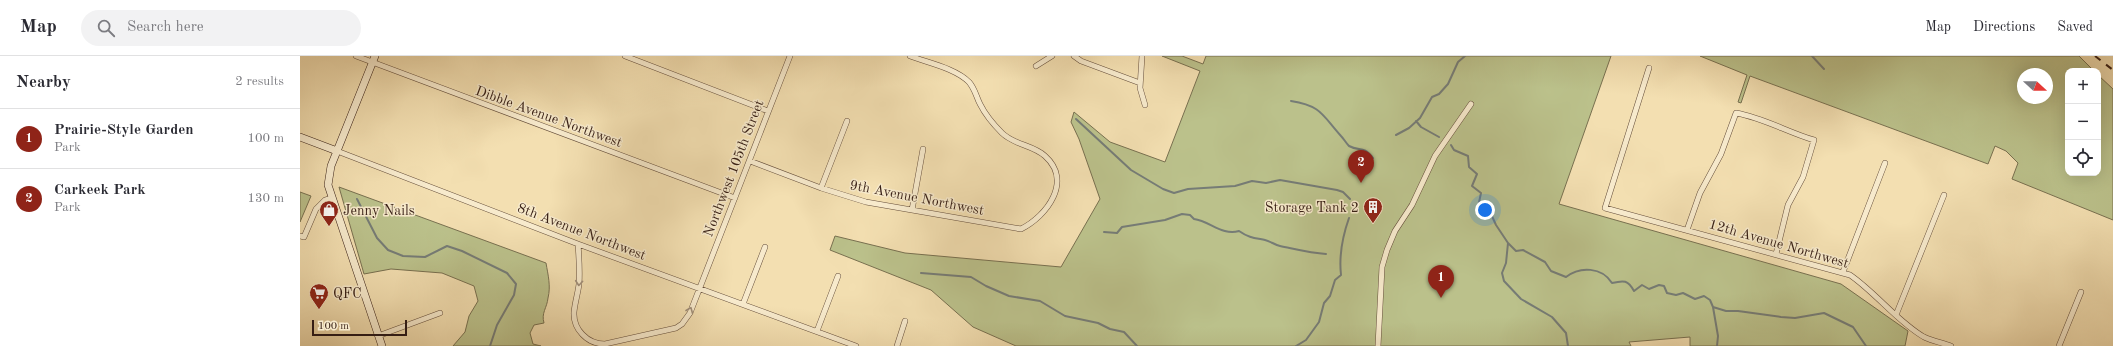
<!DOCTYPE html>
<meta charset="utf-8">
<style>
:root{--surface:#fff;--page:#f2f2f3;--text:#2b2b33;--muted:#7c7c81;--line:#e1e1e2;--accent:#8f2418}
body{margin:0;font-family:"Old Standard TT",serif;background:var(--page);color:var(--text)}
.controls{position:absolute;right:12px;top:12px;display:grid;overflow:hidden;border-radius:8px;box-shadow:0 4px 16px #0002}
.controls button{width:36px;height:36px;display:grid;place-items:center;padding:0;border:0;border-bottom:1px solid var(--line);background:var(--surface);color:var(--text);font:20px sans-serif}
.compass{position:absolute;left:1717px;top:12px;width:36px;height:36px;border-radius:50%;background:var(--surface);box-shadow:0 4px 16px #0002;rotate:111deg}
.scale{position:absolute;left:12px;bottom:10px;width:95px;box-sizing:border-box;padding-left:4px;border:2px solid #361e14;border-top:0;font-size:11px;line-height:14px;white-space:nowrap;color:#361e14;-webkit-text-stroke:3px #f7eacc;paint-order:stroke}
.you{position:absolute;left:1185px;top:154px;width:14px;height:14px;margin:-10px;border:3px solid #fff;border-radius:50%;background:#1a73e8;box-shadow:0 0 0 6px #1a73e833}
.badge{display:grid;place-items:center;width:26px;height:26px;border-radius:50%;background:var(--accent);color:#fff;font-size:13px;font-weight:700}
.pin{position:absolute;translate:-50% -33px;filter:drop-shadow(0 1px 2px #0008)}
.pin::after{content:'';position:absolute;top:21px;width:14px;height:12px;background:inherit;clip-path:polygon(0 0,100% 0,50% 100%)}
.list{margin:0;padding:0;list-style:none}
h2{display:flex;justify-content:space-between;align-items:center;height:52px;margin:0;padding:0 16px;font-size:17px}
h2 small{font-size:13px;font-weight:400;color:var(--muted)}
.list li{display:grid;grid-template-columns:26px 1fr auto;gap:12px;align-items:center;box-sizing:border-box;height:60px;padding:0 16px;border-top:1px solid var(--line)}
.list b{display:block;font-size:15px;white-space:nowrap}
.list p{margin:0;font-size:13px;white-space:nowrap;color:var(--muted)}
.list em{font-size:13px;font-style:normal;color:var(--muted)}
.icon{flex:none;width:22px;height:22px;fill:none;stroke:currentColor;stroke-width:2;stroke-linecap:round;stroke-linejoin:round}
.map{position:relative;flex:none;width:1813px;height:290px;overflow:hidden}
header{display:flex;align-items:center;gap:24px;box-sizing:border-box;height:56px;padding:0 20px;background:var(--surface);border-bottom:1px solid var(--line)}
header strong{font-size:19px}
nav{display:flex;gap:22px;margin-inline-start:auto;font-size:14px}
.search{width:280px;height:36px;background:var(--page);display:flex;align-items:center;gap:10px;box-sizing:border-box;padding:0 14px;border-radius:22px;color:var(--muted);font-size:15px}
main{display:flex}
aside{flex:1;background:var(--surface)}
.map>svg:first-child{display:block}
.green{fill:#bbc18b;stroke:#787050;fill-rule:evenodd}
.lines{fill:none;stroke-linecap:round;stroke-linejoin:round}
.stream{stroke:#767c76;stroke-width:2}
.street-casing{stroke:#654e3b;stroke-width:6}
.secondary-casing{stroke:#361e14;stroke-width:8}
.street{stroke:#f7eacc;stroke-width:5}
.secondary{stroke:#f7eacc;stroke-width:7}
.rail{stroke:#361e14;stroke-width:2;stroke-dasharray:7 7;stroke-linecap:butt}
.oneway{stroke:#a08e79}
.labels{text-anchor:middle;stroke-width:3;stroke-linejoin:round;paint-order:stroke}
.street-label{font-size:14px;fill:#361e14;stroke:#f7eacc}
.poi-label{font-size:14px;fill:#361e14;stroke:#f7eacc;text-anchor:start}
</style>
<header>
<strong>Map</strong>
<div class="search"><svg class="icon" aria-label="search" viewBox="0 0 24 24"><circle cx="10" cy="10" r="6"/><path d="M15 15l6 6"/></svg>Search here</div>
<nav><a>Map</a><a>Directions</a><a>Saved</a></nav>
</header>
<main>
<aside>
<h2>Nearby<small>2 results</small></h2>
<ul class="list">
<li><span class="badge">1</span><div><b>Prairie-Style Garden</b><p>Park</p></div><em>100 m</em></li>
<li><span class="badge">2</span><div><b>Carkeek Park</b><p>Park</p></div><em>130 m</em></li>
</ul>
</aside>
<div class="map">
<svg width="1813" height="290" viewBox="0 0 1813 290">
<rect width="100%" height="100%" fill="#f3dfb1"/>
<filter id="stains"><feTurbulence type="fractalNoise" baseFrequency=".005" numOctaves="4"/><feColorMatrix values="0 0 0 0 .2 0 0 0 0 .09 0 0 0 0 .02 0 0 0 .5 -.17"/></filter>
<radialGradient id="worn" r=".72"><stop offset=".6" stop-color="#630" stop-opacity="0"/><stop offset="1" stop-color="#630" stop-opacity=".3"/></radialGradient>
<path class="green" d="M862,0h20l21,8 3,-8h405l-52,148 282,80 67,47 -3,15h-215v-9l-61,5 2,4h-615l-43,-19 -42,-37 -101,-40 5,-14 70,17 156,14 39,-68 -21,-60 -8,-17 3,-10 36,30 55,20 35,-91z
M1400,0h379l15,15h-26v102h30v-98l15,14v131l-101,-41 6,-16 -12,-12 -11,-5 -7,18 -238,-88 -9,27 -3,-1 9,-27zM1723,18h24v24h-24z
M39,131l207,76c2,12 5,23 2,35 -1,10 -7,15 -4,25l-10,2 -4,8 3,11 8,2h-88l12,-14 4,-16 9,-15 -4,-15 -32,-13 -51,-4 -27,5z
M0,136l11,4 -11,26z"/>
<g class="lines">
<path class="stream" d="M1512,0l12,13
M991,45c31,5 31,14 50,35 3,3 5,7 8,10 11,6 14,-1 24,12
M776,63l55,51 32,19 11,4 14,-4 47,-3 17,-5 14,2 14,-3 57,10 6,2 7,7
M1116,65l5,6 18,10
M1096,79l13,-7 11,-10 12,-21 7,-3 9,-10 10,-22 7,-6
M1151,89l3,5 14,6 1,11 8,7 -5,12 9,7 -3,14 6,6 7,1 5,11 12,18 -2,20 -4,10 2,8 17,18 31,18 14,16 2,13
M57,143l20,39 11,12 15,6 22,1 22,-11 15,5 45,22 9,11 -2,11 -17,30 -7,21
M804,176l13,1 5,-6 43,-7 17,-6 8,1 4,4c16,2 28,17 45,12 10,7 16,7 26,9 5,1 10,5 15,6 15,3 30,7 46,8
M1208,187l8,8 7,-1 22,12 6,9 15,6c14,-11 36,-10 46,6 12,-3 16,-3 22,8l8,-6 7,4 10,-4 5,1 3,7 9,2 7,-2 12,6 9,-3 6,4 3,7 13,4h12l43,6 14,1 29,-5 29,14 13,19
M621,217l50,4 15,9 23,10 31,5 25,15 33,7 12,6 14,3 13,14
M1413,251l5,29 -1,10
M996,290l10,-6 13,-18 5,-19 6,-7 5,-16 6,-5c-2,-18 2,-40 8,-57"/>
<g class="street-casing">
<path id="street" d="M56,0l379,142
M325,0l143,55
M774,0l7,5 59,22
M842,0l-2,32 5,17
M736,10l16,-10
M1349,12l-44,140 245,67c25,17 49,48 74,62 8,4 19,6 27,9
M37,95l241,93 278,102
M450,105l71,27 45,14 155,27c26,-13 52,-48 24,-73 -12,-11 -31,-11 -43,-23 -8,-8 -17,-19 -22,-29 -4,-8 -5,-15 -11,-22 -14,-14 -41,-19 -59,-26
M521,132l26,-67
M612,154l11,-61
M1387,174l13,-37 21,-39 15,-41c28,5 51,19 78,27l-11,37 -15,28 -12,49
M0,180l4,1 12,-28 9,-9 6,-2
M278,188c1,13 2,27 1,40 -1,9 -4,18 -5,28 -1,17 13,32 31,32l71,-16 6,-4 8,-11 100,-257
M1543,216l42,-109
M443,248l22,-57
M1596,259l48,-120
M517,275l21,-55
M78,280l62,-23
M597,290l8,-25
M1078,290l4,-79 5,-17 8,-19 17,-26 23,-49 36,-52
M1759,290l22,-54"/>
</g>
<g class="secondary-casing">
<path id="secondary" d="M75,0l-44,110 -3,19 54,161
M0,81l37,14"/>
</g>
<use href="#street" class="street"/>
<use href="#secondary" class="secondary"/>
<path class="rail" d="M1795,0l18,14"/>
</g>
<defs><path id="oneway-chevron" d="M-2-3.5L2.5 0L-2 3.5" fill="none" stroke-width="1.6" stroke-linecap="round" stroke-linejoin="round"/></defs>
<g class="oneway">
<use href="#oneway-chevron" transform="translate(279 227) rotate(95)"/>
<use href="#oneway-chevron" transform="translate(390 254) rotate(-68)"/>
</g>
<defs>
<g id="building-pin" transform="scale(1)"><path d="M0 17L-7.5 6A9.5 9.5 0 1 1 7.5 6Z" fill="#8f2418" stroke="#f7eacc"/><path d="M-4-6H4V6H1V3H-1V6H-4ZM-2.5-4.3h1.7v1.8h-1.7ZM.8-4.3h1.7v1.8H.8ZM-2.5-1h1.7V.8h-1.7ZM.8-1h1.7V.8H.8Z" fill="#fff"/></g>
<g id="shop-pin" transform="scale(1)"><path d="M0 17L-7.5 6A9.5 9.5 0 1 1 7.5 6Z" fill="#8f2418" stroke="#f7eacc"/><path d="M-5-2.5h2.3a2.7 3.5 0 0 1 5.4 0H5L5.5 6h-11ZM-1.5-2.5h3a1.5 2.3 0 0 0-3 0Z" fill="#fff"/></g>
<g id="supermarket-pin" transform="scale(1)"><path d="M0 17L-7.5 6A9.5 9.5 0 1 1 7.5 6Z" fill="#8f2418" stroke="#f7eacc"/><path d="M-6-5.5h2.5l.6 2H6L4.5 2H-2.5L-4.4-4H-6ZM-1.5 3.2a1.3 1.3 0 1 0 .1 0ZM3 3.2a1.3 1.3 0 1 0 .1 0Z" fill="#fff"/></g>
</defs>
<g fill-rule="evenodd">
<use href="#building-pin" x="1073" y="151"/>
<use href="#shop-pin" x="29" y="154"/>
<use href="#supermarket-pin" x="19" y="237"/>
</g>
<g class="labels">
<g class="street-label">
<text transform="translate(249 60) rotate(20)" y="5">Dibble Avenue Northwest</text>
<text transform="translate(433 112) rotate(-69)" y="5">Northwest 105th Street</text>
<text transform="translate(617 141) rotate(11)" y="5">9th Avenue Northwest</text>
<text transform="translate(282 175) rotate(21)" y="5">8th Avenue Northwest</text>
<text transform="translate(1479 187) rotate(16)" y="5">12th Avenue Northwest</text>
</g>
<g class="poi-label">
<text x="1059" y="156" text-anchor="end">Storage Tank 2</text>
<text x="43" y="159">Jenny Nails</text>
<text x="33" y="242">QFC</text>
</g>
</g>
<rect width="100%" height="100%" filter="url(#stains)"/>
<rect width="100%" height="100%" fill="url(#worn)"/>
</svg>
<div class="controls">
<button>+</button>
<button>−</button>
<button><svg class="icon" aria-label="locate" viewBox="0 0 24 24"><circle cx="12" cy="12" r="6"/><path d="M12 2v4M12 18v4M2 12h4M18 12h4"/></svg></button>
</div>
<svg class="compass" viewBox="-18 -18 36 36"><path d="M0-13l5 13h-10z" fill="#e53935"/><path d="M0 13l5-13h-10z" fill="#7c7c81"/></svg>
<div class="scale">100 m</div>
<div class="you"></div>
<div class="pin badge" style="left:1141px;top:242px">1</div>
<div class="pin badge" style="left:1061px;top:127px">2</div>
</div>
</main>
